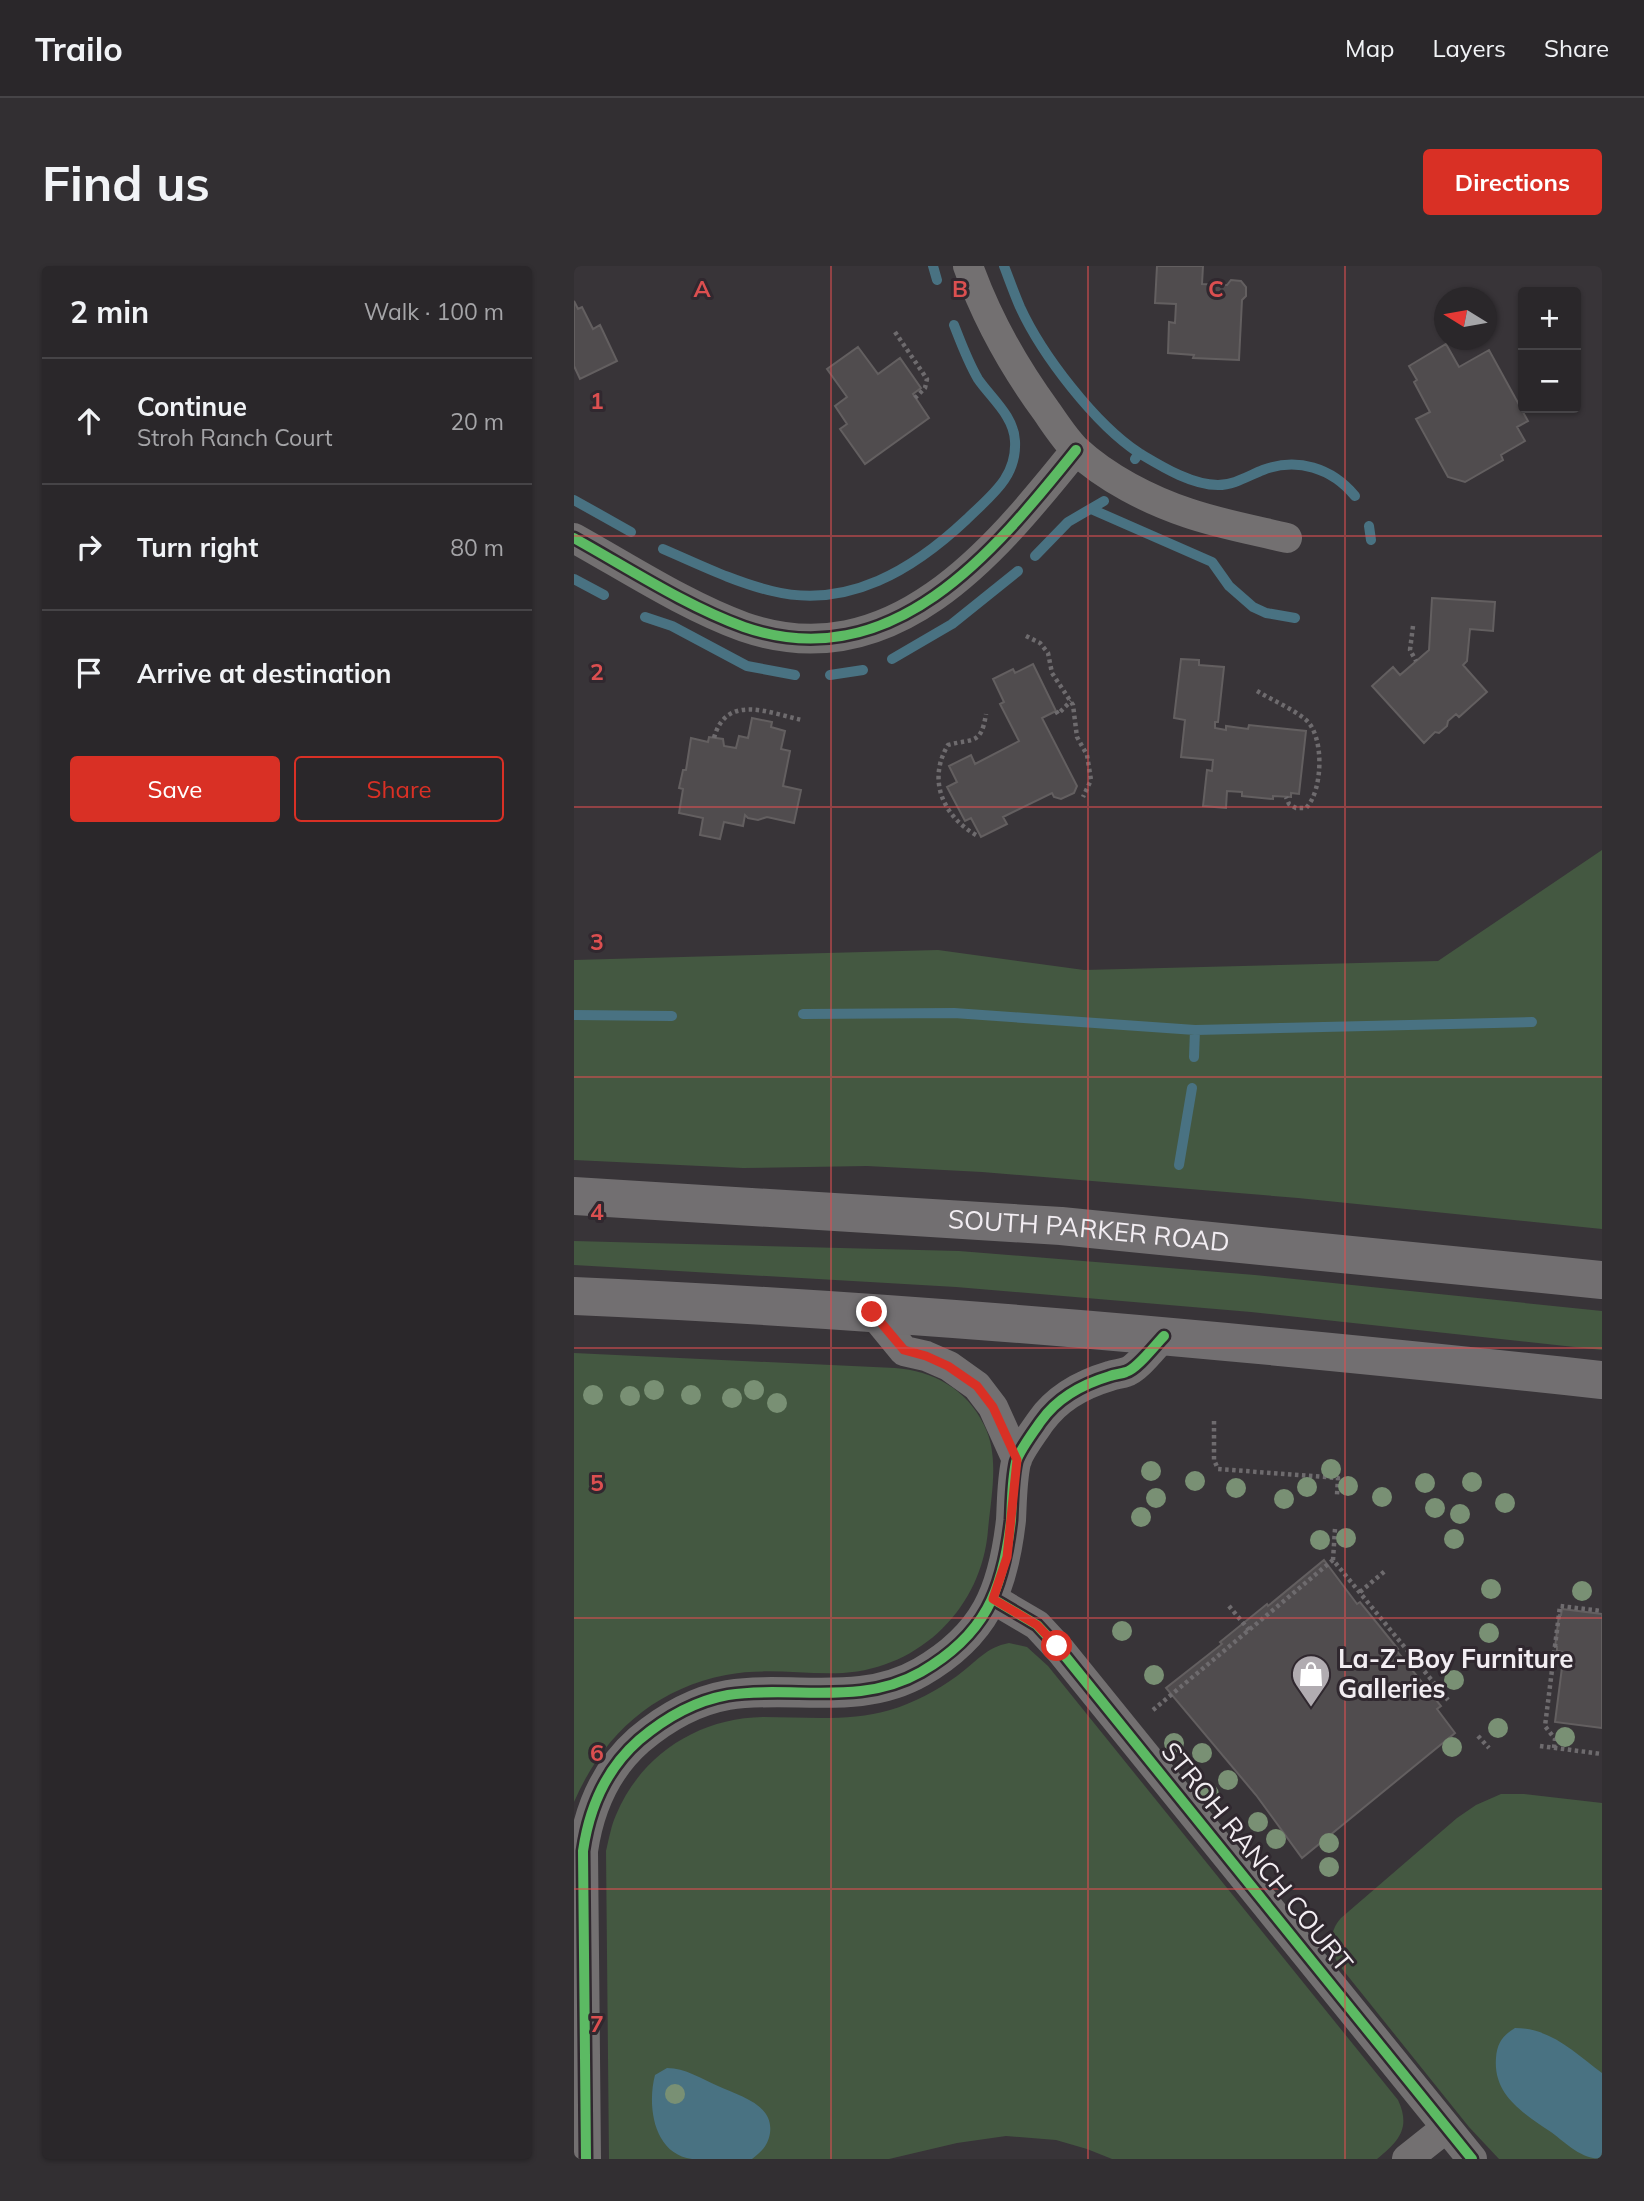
<!DOCTYPE html>
<meta charset="utf-8">
<style>
:root{--surface:#2a272a;--page:#322f32;--text:#f1f3f6;--muted:#a5a5a8;--line:#464447;--accent:#d93025}
body{margin:0;font-family:Mulish,sans-serif;background:var(--page);color:var(--text)}
.controls{position:absolute;right:21px;top:21px;display:grid;overflow:hidden;border-radius:7px;box-shadow:0 2px 5px #0004}
.controls button{width:63px;height:63px;display:grid;place-items:center;padding:0;border:0;border-bottom:2px solid var(--line);background:var(--surface);color:var(--text);font:35px sans-serif}
.compass{position:absolute;left:860px;top:21px;width:63px;height:63px;border-radius:50%;background:var(--surface);box-shadow:0 2px 5px #0004;rotate:281deg}
.stop{position:absolute;width:21px;height:21px;margin:-16px;border:5px solid #d93025;border-radius:50%;background:#fff}
.stop.end{background:#d93025;border-color:#fff;box-shadow:0 2px 7px #0008}
.list{margin:0;padding:0;list-style:none}
h2{display:flex;justify-content:space-between;align-items:center;height:91px;margin:0;padding:0 28px;font-size:30px}
h2 small{font-size:23px;font-weight:400;color:var(--muted)}
.list li{display:grid;grid-template-columns:46px 1fr auto;gap:21px;align-items:center;box-sizing:border-box;height:126px;padding:0 28px;border-top:2px solid var(--line)}
.list b{display:block;font-size:26px;white-space:nowrap}
.list p{margin:0;font-size:23px;white-space:nowrap;color:var(--muted)}
.list em{font-size:23px;font-style:normal;color:var(--muted)}
.actions{display:flex;gap:14px;padding:21px 28px}
.actions a{flex:1;padding:16px 0;border:2px solid var(--accent);border-radius:7px;text-align:center;font-size:24px;color:var(--accent)}
.actions .main{background:var(--accent);color:#fff}
.icon{flex:none;width:38px;height:38px;fill:none;stroke:currentColor;stroke-width:2;stroke-linecap:round;stroke-linejoin:round}
.map{position:relative;flex:none;width:1028px;height:1893px;overflow:hidden;border-radius:7px}
header{display:flex;align-items:center;gap:42px;box-sizing:border-box;height:98px;padding:0 35px;background:var(--surface);border-bottom:2px solid var(--line)}
header strong{font-size:33px}
nav{display:flex;gap:38px;margin-inline-start:auto;font-size:24px}
.intro{display:flex;align-items:center;justify-content:space-between;box-sizing:border-box;height:168px;padding:0 42px}
h1{margin:0;font-size:49px}
.button{padding:18px 32px;border-radius:7px;background:var(--accent);color:#fff;font-size:24px;font-weight:700}
main{display:flex;gap:42px;padding:0 42px}
aside{flex:1;background:var(--surface);border-radius:7px;box-shadow:0 2px 5px #0004}
.map>svg:first-child{display:block}
.green{fill:#445841}
.water{fill:#497282}
.lines{fill:none;stroke-linecap:round;stroke-linejoin:round}
.stream{stroke:#497282;stroke-width:10}
.building{fill:#504c4e;stroke:#635f60;stroke-width:2}
.path{stroke:#6e6b6e;stroke-width:4.5;stroke-dasharray:3.5 3.5;stroke-linecap:butt}
.minor{stroke:#737071;stroke-width:30}
.trunk{stroke:#726f71;stroke-width:38}
.cycleway-casing{stroke:#30282f;stroke-width:15}
.cycleway{stroke:#5cba63;stroke-width:10}
.tree{fill:#799074}
.route{stroke:#d93025;stroke-width:9}
.grid{fill:none;stroke:#dc4f50;stroke-width:2;stroke-opacity:0.55}
.labels{text-anchor:middle;stroke-width:6;stroke-linejoin:round;paint-order:stroke}
.street-label{font-size:26px;fill:#f2edf2;stroke:#30282f}
.poi-label{font-size:26px;font-weight:bold;fill:#f2edf2;stroke:#30282f;text-anchor:start}
.grid-label{font-size:23px;text-anchor:middle;font-weight:bold;fill:#dc4f50;stroke:#30282f;stroke-width:6;stroke-linejoin:round;paint-order:stroke}
</style>
<header>
<strong>Trailo</strong>
<nav><a>Map</a><a>Layers</a><a>Share</a></nav>
</header>
<div class="intro"><h1>Find us</h1><a class="button">Directions</a></div>
<main>
<aside>
<h2>2 min<small>Walk · 100 m</small></h2>
<ul class="list">
<li><svg class="icon" aria-label="ahead" viewBox="0 0 24 24"><path d="M12 20V5M6 11l6-6 6 6"/></svg><div><b>Continue</b><p>Stroh Ranch Court</p></div><em>20 m</em></li>
<li><svg class="icon" aria-label="right" viewBox="0 0 24 24"><path d="M7 20v-9h11M14 6l5 5-5 5"/></svg><div><b>Turn right</b></div><em>80 m</em></li>
<li><svg class="icon" aria-label="arrive" viewBox="0 0 24 24"><path d="M6 21V4h12l-3 4 3 4H6"/></svg><div><b>Arrive at destination</b></div></li>
</ul>
<div class="actions"><a class="main">Save</a><a>Share</a></div>
</aside>
<div class="map">
<svg width="1028" height="1893" viewBox="0 0 1028 1893">
<rect width="100%" height="100%" fill="#383438"/>
<path class="green" d="M1028,584v379l-304,-31 -316,-26 -115,-6 -124,2 -169,-8v-200l364,-10 146,20 354,-9z
M0,975l385,10 296,24 347,36v39l-351,-38 -295,-25 -382,-22z
M0,1087l321,15c38,3 72,21 89,57 16,31 7,71 4,105 -6,77 -67,138 -145,143 -38,2 -79,-6 -117,2 -72,14 -123,60 -152,127z
M435,1377l18,4 21,19 350,434c13,28 1,41 -21,59h-265l-25,-10 -31,-9 -50,-4 -49,7 -68,16h-280l-3,-308c3,-12 5,-25 10,-36 25,-60 82,-97 147,-98 42,0 86,5 127,-7 24,-7 46,-19 67,-34 18,-13 29,-29 52,-33z
M927,1528h23l78,9v356h-103l-30,-32 -130,-162c-9,-15 -11,-33 2,-47l116,-100 19,-13z"/>
<path class="water" d="M941,1762c36,0 60,25 87,45v86c-21,0 -35,-15 -51,-27 -28,-19 -58,-37 -55,-74 1,-15 7,-23 19,-30z
M93,1802c18,0 35,11 51,18 21,10 56,18 52,47 -2,13 -9,19 -18,26 -20,0 -41,0 -60,0 -39,-5 -45,-54 -37,-84z"/>
<g class="lines">
<path class="stream" d="M359,0l4,14
M430,0c5,13 10,27 16,41 22,48 75,117 119,146
M561,193l4,-6c22,13 52,32 79,32 16,0 30,-9 45,-15 34,-13 69,-2 92,26
M0,234l57,32
M517,243l121,53 17,24 24,21 13,6 29,5
M795,260l2,14
M89,283c35,15 71,33 109,42 76,19 142,-22 195,-72 23,-23 50,-41 48,-78 -1,-25 -24,-43 -37,-62 -10,-17 -17,-36 -24,-54
M461,290l33,-34 36,-21
M0,313l30,16
M71,351l27,9 75,40 48,9
M318,393l60,-35 66,-53
M256,409l33,-5
M229,748l151,-1 241,17 337,-8
M0,749l98,1
M620,791l1,-27
M605,899l13,-77"/>
</g>
<path class="building" d="M583,0h46l-1,18 25,1 4,-5 10,1 5,6v9l-4,4 -3,60 -46,-2 1,-3 -26,-2 1,-31 6,1 1,-19 -21,-1z
M0,35l4,8 4,-2 11,22 7,-4 17,36 -37,18 -6,-13z
M872,78l13,23 30,-17 39,71 -11,6 8,14 -24,14 2,5 -38,22 -17,-5 -32,-58 14,-7 -16,-30 3,-2 -8,-14z
M284,81l20,27 22,-16 21,30 -8,6 16,24 -64,46 -25,-35 7,-5 -12,-18 12,-9 -20,-28z
M858,332l63,4 -2,29 -23,-2 -3,32 -4,4 24,27 -28,25 -3,-3 -8,7 -1,5 -8,7 -4,-1 -11,11 -52,-57 21,-19 7,8 29,-25z
M607,393l18,1v5l25,2 -6,55h-3v6l11,2v-4l22,3 1,-4 57,6 -7,63 -8,-1v4l-18,-1v3l-31,-3v-4l-15,-1 -1,17 -23,-2 4,-36 5,1 1,-11 -32,-3 4,-37 -11,-2z
M459,398l23,47 -14,7 35,68 -3,7 -13,6 -7,-2 -2,-4 -49,24 4,7 -26,13 -10,-19 -6,3 -18,-34 10,-5 -8,-16 22,-11 4,9 44,-23 -19,-37 4,-2 -11,-23 20,-10 2,4z
M178,452l20,4 -1,5 14,4 -4,18 9,2 -7,35 18,4 -7,33 -27,-6 -9,3 -10,-2 -3,-3 -2,11 -19,-4 -4,17 -20,-4 3,-17 -24,-5 4,-24 -4,-1 4,-18h3l5,-32 17,4 1,-5 14,2 1,7 12,2 3,-12 9,2z
M750,1294l33,44 3,-2 38,47 -2,1 45,56 -4,3 18,24 -153,125 -46,-63 -90,-107 56,-44 -2,-2 47,-38 1,2z
M988,1343l40,5v114l-47,-6 9,-70 -7,-1v-4h-2l4,-32h2z"/>
<g class="lines">
<path class="path" d="M321,66l32,47 -2,9 -10,10
M839,360l-3,24 6,11
M452,370l14,7 8,10 4,20 21,32 4,32 10,18 4,25 -8,17
M683,425c15,9 34,17 48,28 20,16 18,72 1,89h-10l-7,-4 -3,-7
M482,445l2,3 13,-13
M140,472c12,-45 55,-25 88,-18
M402,569c-33,-19 -49,-55 -28,-90 26,-7 33,0 38,-31
M640,1155v39l4,9 120,9 -1,17
M761,1263l-2,31 115,140
M786,1326l25,-21
M655,1340l20,24
M579,1444l180,-150
M904,1470l11,12
M966,1480l62,8
M980,1482l1,-9 -10,-13 15,-120 42,5"/>
<path class="minor" d="M394,0c19,53 46,101 79,146 9,13 18,27 29,38 30,28 73,50 112,63 32,11 66,17 99,25
M0,272c54,30 112,68 170,89 148,51 250,-75 332,-177
M298,1046l32,39 22,5 23,10 28,20 16,21 24,53
M419,1333l44,26 24,26 411,508
M12,1893l-3,-308c6,-42 23,-82 56,-111 26,-22 55,-39 89,-45 65,-10 132,12 193,-23 64,-37 82,-81 90,-152 1,-19 1,-40 5,-58 3,-11 18,-31 25,-41 17,-24 42,-37 69,-45 5,-2 11,-2 16,-4 11,-3 29,-27 38,-36
M833,1893l39,-31"/>
<g class="trunk">
<path id="s1" d="M0,930l487,30 541,54"/>
<path d="M0,1030c344,15 686,47 1028,84"/>
</g>
<g class="cycleway-casing">
<path id="cycleway" d="M0,272c54,30 112,68 170,89 148,51 250,-75 332,-177
M419,1333l44,26 24,26 411,508
M12,1893l-3,-308c6,-42 23,-82 56,-111 26,-22 55,-39 89,-45 65,-10 132,12 193,-23 64,-37 82,-81 90,-152 1,-19 1,-40 5,-58 3,-11 18,-31 25,-41 17,-24 42,-37 69,-45 5,-2 11,-2 16,-4 11,-3 29,-27 38,-36"/>
</g>
<use href="#cycleway" class="cycleway"/>
</g>
<g class="tree">
<circle cx="80" cy="1124" r="10"/>
<circle cx="180" cy="1124" r="10"/>
<circle cx="19" cy="1129" r="10"/>
<circle cx="117" cy="1129" r="10"/>
<circle cx="56" cy="1130" r="10"/>
<circle cx="158" cy="1132" r="10"/>
<circle cx="203" cy="1137" r="10"/>
<circle cx="757" cy="1203" r="10"/>
<circle cx="577" cy="1205" r="10"/>
<circle cx="621" cy="1215" r="10"/>
<circle cx="898" cy="1216" r="10"/>
<circle cx="851" cy="1217" r="10"/>
<circle cx="774" cy="1220" r="10"/>
<circle cx="733" cy="1221" r="10"/>
<circle cx="662" cy="1222" r="10"/>
<circle cx="808" cy="1231" r="10"/>
<circle cx="582" cy="1232" r="10"/>
<circle cx="710" cy="1233" r="10"/>
<circle cx="931" cy="1237" r="10"/>
<circle cx="861" cy="1242" r="10"/>
<circle cx="886" cy="1248" r="10"/>
<circle cx="567" cy="1251" r="10"/>
<circle cx="772" cy="1272" r="10"/>
<circle cx="880" cy="1273" r="10"/>
<circle cx="746" cy="1274" r="10"/>
<circle cx="917" cy="1323" r="10"/>
<circle cx="1008" cy="1325" r="10"/>
<circle cx="548" cy="1365" r="10"/>
<circle cx="915" cy="1367" r="10"/>
<circle cx="580" cy="1409" r="10"/>
<circle cx="880" cy="1414" r="10"/>
<circle cx="924" cy="1462" r="10"/>
<circle cx="991" cy="1471" r="10"/>
<circle cx="600" cy="1477" r="10"/>
<circle cx="878" cy="1481" r="10"/>
<circle cx="628" cy="1487" r="10"/>
<circle cx="654" cy="1514" r="10"/>
<circle cx="635" cy="1528" r="10"/>
<circle cx="684" cy="1556" r="10"/>
<circle cx="702" cy="1573" r="10"/>
<circle cx="755" cy="1577" r="10"/>
<circle cx="755" cy="1601" r="10"/>
<circle cx="101" cy="1828" r="10"/>
</g>
<g class="lines">
<path class="route" d="M298,1046l32,38 22,6 22,10 29,20 16,21 24,53 -10,97 -14,42 44,26 20,21"/>
</g>
<path class="grid" d="M257,0v1893M514,0v1893M771,0v1893M0,270h1028M0,541h1028M0,811h1028M0,1082h1028M0,1352h1028M0,1623h1028"/>
<defs>
<g id="shop-pin" transform="scale(2.0125)"><path d="M0 17L-7.5 6A9.5 9.5 0 1 1 7.5 6Z" fill="#b1acb1" stroke="#30282f"/><path d="M-5-2.5h2.3a2.7 3.5 0 0 1 5.4 0H5L5.5 6h-11ZM-1.5-2.5h3a1.5 2.3 0 0 0-3 0Z" fill="#fff"/></g>
</defs>
<g fill-rule="evenodd">
<use href="#shop-pin" x="737" y="1408"/>
</g>
<g class="labels">
<g class="street-label">
<text dy="9" stroke="none"><textPath href="#s1" startOffset="516">SOUTH PARKER ROAD</textPath></text>
<text transform="translate(683 1591) rotate(51)" y="9">STROH RANCH COURT</text>
</g>
<g class="poi-label">
<text x="764" y="1402">La-Z-Boy Furniture<tspan x="764" dy="30">Galleries</tspan></text>
</g>
</g>
<g class="grid-label">
<text x="128" y="31">A</text>
<text x="386" y="31">B</text>
<text x="642" y="31">C</text>
<text x="23" y="143">1</text>
<text x="23" y="414">2</text>
<text x="23" y="684">3</text>
<text x="23" y="954">4</text>
<text x="23" y="1225">5</text>
<text x="23" y="1495">6</text>
<text x="23" y="1766">7</text>
</g>
</svg>
<div class="controls">
<button>+</button>
<button>−</button>
</div>
<svg class="compass" viewBox="-18 -18 36 36"><path d="M0-13l5 13h-10z" fill="#e53935"/><path d="M0 13l5-13h-10z" fill="#a5a5a8"/></svg>
<div class="stop" style="left:483px;top:1380px"></div>
<div class="stop end" style="left:298px;top:1046px"></div>
</div>
</main>
